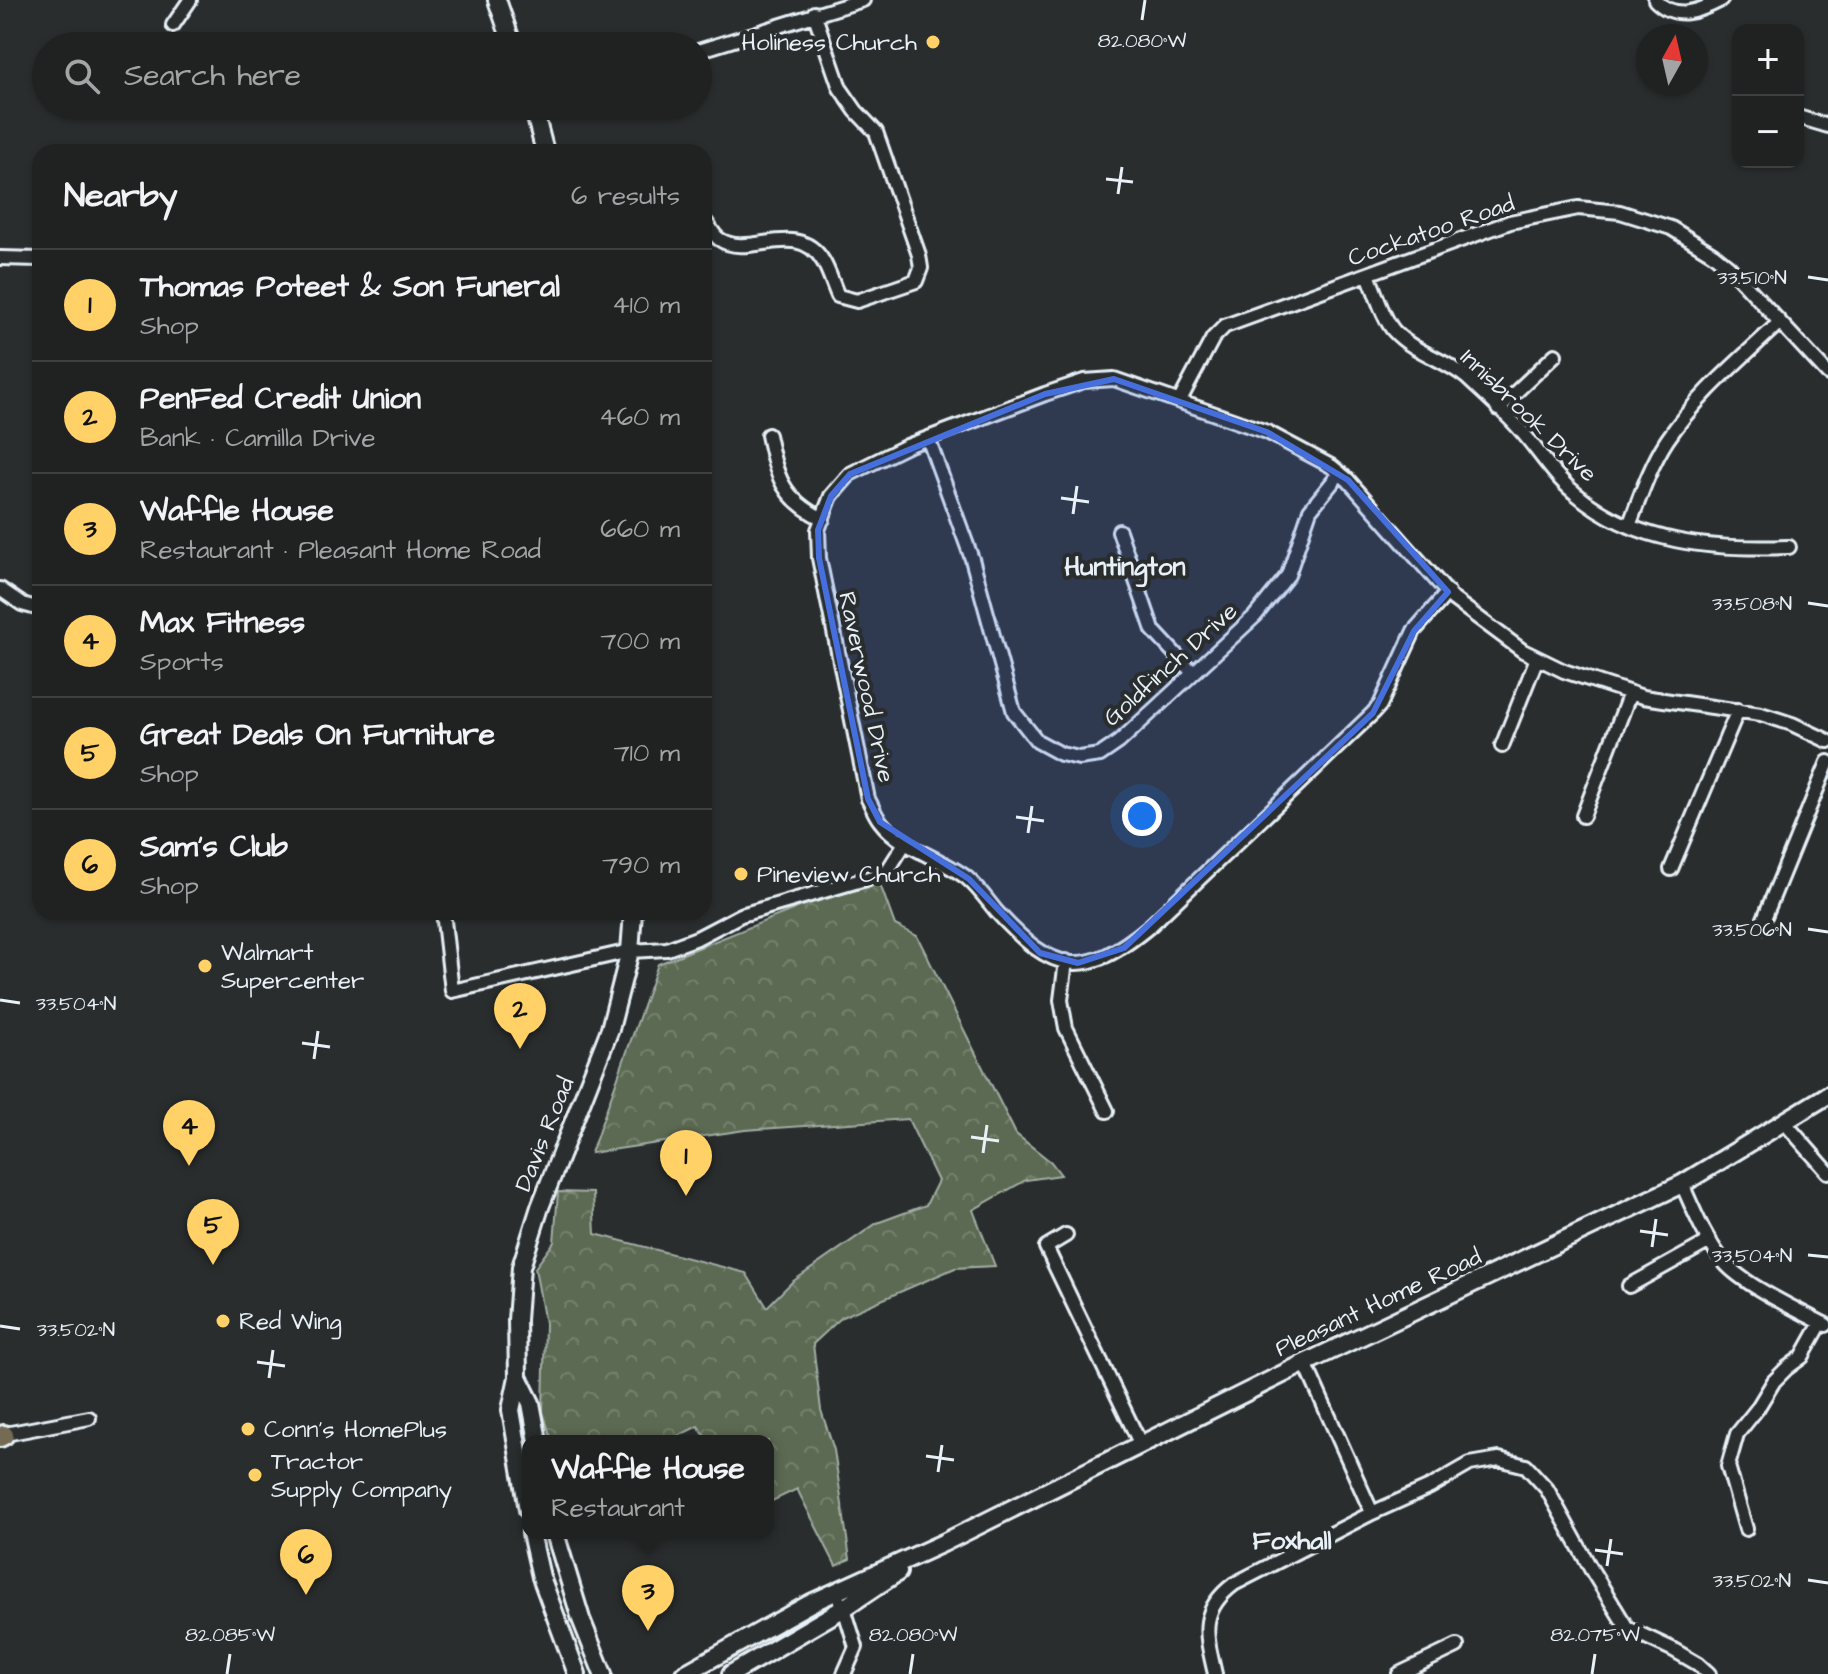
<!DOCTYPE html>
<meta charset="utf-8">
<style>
:root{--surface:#202222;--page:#282a2a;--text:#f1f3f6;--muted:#a2a4a5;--line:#3d3f40;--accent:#ffd166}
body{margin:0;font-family:"Architects Daughter",sans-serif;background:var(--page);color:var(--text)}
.controls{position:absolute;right:24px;top:24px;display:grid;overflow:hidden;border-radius:16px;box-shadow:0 2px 6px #0004}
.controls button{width:72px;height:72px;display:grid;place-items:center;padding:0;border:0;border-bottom:2px solid var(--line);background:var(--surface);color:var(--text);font:40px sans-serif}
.compass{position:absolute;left:1636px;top:24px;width:72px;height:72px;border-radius:50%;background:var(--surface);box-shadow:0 2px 6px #0004;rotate:8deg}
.you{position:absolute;left:1142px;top:816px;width:28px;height:28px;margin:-20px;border:6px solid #fff;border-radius:50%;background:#1a73e8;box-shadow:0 0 0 12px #1a73e833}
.badge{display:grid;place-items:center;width:52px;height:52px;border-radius:50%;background:var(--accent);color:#111;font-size:26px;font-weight:700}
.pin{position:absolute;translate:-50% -66px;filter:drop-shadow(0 2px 4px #0008)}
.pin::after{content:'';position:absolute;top:42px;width:28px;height:24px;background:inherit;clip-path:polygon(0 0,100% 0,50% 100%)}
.popup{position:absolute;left:522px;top:1435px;width:252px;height:104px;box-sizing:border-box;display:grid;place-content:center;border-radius:16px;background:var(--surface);filter:drop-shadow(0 2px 6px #0005);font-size:26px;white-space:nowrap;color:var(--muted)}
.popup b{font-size:30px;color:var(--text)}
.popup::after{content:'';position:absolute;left:50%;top:100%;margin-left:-16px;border:16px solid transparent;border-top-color:var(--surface)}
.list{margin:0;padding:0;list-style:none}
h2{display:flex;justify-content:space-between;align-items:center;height:104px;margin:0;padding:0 32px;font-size:34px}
h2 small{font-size:26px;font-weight:400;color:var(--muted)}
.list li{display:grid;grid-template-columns:52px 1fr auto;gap:24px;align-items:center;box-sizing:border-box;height:112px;padding:0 32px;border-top:2px solid var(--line)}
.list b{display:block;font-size:30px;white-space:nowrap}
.list p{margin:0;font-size:26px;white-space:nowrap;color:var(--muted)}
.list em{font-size:26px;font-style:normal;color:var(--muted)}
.icon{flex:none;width:44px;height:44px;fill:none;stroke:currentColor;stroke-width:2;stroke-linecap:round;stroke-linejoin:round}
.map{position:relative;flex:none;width:1828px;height:1674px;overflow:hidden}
.search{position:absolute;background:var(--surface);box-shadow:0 2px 6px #0004;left:32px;top:32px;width:680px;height:88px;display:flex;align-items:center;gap:20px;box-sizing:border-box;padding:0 28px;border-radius:44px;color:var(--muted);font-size:30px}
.panel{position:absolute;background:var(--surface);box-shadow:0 2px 6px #0004;left:32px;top:144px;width:680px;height:776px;border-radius:24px}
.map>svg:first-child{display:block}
.forest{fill:url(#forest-crowns);stroke:#a2aea5;stroke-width:2}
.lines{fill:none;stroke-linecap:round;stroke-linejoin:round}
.street-casing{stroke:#e8f1f8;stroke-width:18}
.secondary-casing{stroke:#e8f1f8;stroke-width:22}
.primary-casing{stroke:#e8f1f8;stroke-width:24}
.street{stroke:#2a2d2e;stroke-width:12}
.secondary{stroke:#2a2d2e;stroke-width:16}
.primary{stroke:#746b52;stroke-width:18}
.marked{fill:#466fde;fill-opacity:0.2;stroke:#466fde;stroke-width:6;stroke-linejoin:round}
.ticks{fill:none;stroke:#e8f1f8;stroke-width:3}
.poi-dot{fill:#ffd166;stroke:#2a2d2e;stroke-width:3}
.labels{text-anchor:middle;stroke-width:8;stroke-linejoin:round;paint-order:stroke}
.poi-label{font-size:24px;fill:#e8f1f8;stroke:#2a2d2e;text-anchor:start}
.street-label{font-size:24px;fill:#e8f1f8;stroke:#2a2d2e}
.neighbourhood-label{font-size:26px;font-weight:bold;fill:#e8f1f8;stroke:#2a2d2e}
.ticks-label{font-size:20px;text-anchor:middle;fill:#e8f1f8;stroke:#2a2d2e;stroke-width:8;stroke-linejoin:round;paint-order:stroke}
</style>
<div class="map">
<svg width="1828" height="1674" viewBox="0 0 1828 1674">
<defs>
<pattern id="forest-crowns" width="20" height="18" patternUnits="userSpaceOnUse" patternTransform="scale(2)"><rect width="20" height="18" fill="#5d6b52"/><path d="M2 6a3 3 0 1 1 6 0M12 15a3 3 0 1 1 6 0" fill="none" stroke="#74816c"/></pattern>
</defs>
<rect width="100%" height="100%" fill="#2a2d2e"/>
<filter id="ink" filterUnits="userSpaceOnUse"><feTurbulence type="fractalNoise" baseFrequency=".0125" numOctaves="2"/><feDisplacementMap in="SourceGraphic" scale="16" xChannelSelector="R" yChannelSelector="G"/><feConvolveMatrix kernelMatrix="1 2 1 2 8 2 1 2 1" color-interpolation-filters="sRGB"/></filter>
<g filter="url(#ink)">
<path class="forest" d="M880,884l15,41 22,11 99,198 35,28 10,13 -35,5 -53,30 22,56 -40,2 -113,49 -29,27 8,66 13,40 16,109 -14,7 -39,-77 -29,14v-62h-60l-10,-15 -30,15h-116l-9,-29 2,-89 -10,-55 19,-26 4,-50 35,1 2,41 151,39 21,34 25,-25 85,-59 49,-18 12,-24 -30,-62 -163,11 -154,23 67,-189 159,-64z"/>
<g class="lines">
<g class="street-casing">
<path id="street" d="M1655,0c21,21 43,12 66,0
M173,25l17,-25
M698,51l165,-51
M1798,117l30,9
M704,220c5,5 9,15 15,19 30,21 78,-21 104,22 6,10 10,24 15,35l19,5 59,-20 5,-13 -2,-13 -43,-123 -20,-21 -16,-23 -26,-75
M0,258l40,1
M1368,275c8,17 14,42 26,56 19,21 50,28 72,46 19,18 40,36 57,56 17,20 31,43 52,60 59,51 139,57 214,54
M1180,400l33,-62 12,-12 285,-104 68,-14 42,4 51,16 42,26 16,13 99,107
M1498,409l57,-54
M768,435c9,42 14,64 55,84
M928,438l44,121 42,153 23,29 24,13 18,4 21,-3 19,-13 136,-126 33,-41 22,-65 30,-37
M1629,526c11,-29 21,-60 38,-86 30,-45 74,-81 113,-118
M1119,531l34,99 40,43
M0,589l22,15 18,5
M1448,592l-34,39 -34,74 -7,8 -222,212c-67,56 -98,49 -155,-14 -9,-11 -18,-24 -29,-33 -27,-21 -66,-29 -87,-57 -5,-6 -8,-15 -12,-22l-49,-241 -1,-28 13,-34 19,-22 57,-28 138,-52 39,-13 30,-2 153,53 64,34 17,14 105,119 70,52 41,20 79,26 118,17 31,10 36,17
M1502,746l35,-88
M1583,816l47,-123
M1671,869l67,-159
M443,912l9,79 178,-40 37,-2 30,-11 44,-23 145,-42 19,-30
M1761,926l67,-164
M1066,961l-5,39 5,28 41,83
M1785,1123l43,49
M1682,1184c12,27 23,55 42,78 18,22 75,49 102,63
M1066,1235l-20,12 94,196
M1629,1286l81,-45
M1305,1363l67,150
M0,1435l89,-17
M1746,1529l-18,-63 9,-32 20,-25 17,-28 13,-13 15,-11 19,-34
M840,1602l4,6 12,39 -12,27
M1215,1674c-9,-39 -17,-63 19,-90l138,-71 58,-26 40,-23 29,-5 27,7 21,23 44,80 36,59 45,21 26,15 11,10
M1399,1674l58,-28"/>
</g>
<g class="secondary-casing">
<path id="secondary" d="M497,0l16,46
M533,106l12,46
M518,1377l13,26 7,38
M528,1510l-17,-100 7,-33 -1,-57 4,-53 19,-60 70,-178 20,-78 3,-39
M531,1533l10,44 36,97
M555,1533l26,86 22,55
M684,1674l127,-71 132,-60 362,-180 377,-179 146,-89
M731,1674l113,-66 54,-36"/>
</g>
<g class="primary-casing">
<path id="primary" d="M0,1437l4,-2"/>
</g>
<use href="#street" class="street"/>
<use href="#secondary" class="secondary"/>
<use href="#primary" class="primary"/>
</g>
</g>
<path class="marked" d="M1114,379l153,53 81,48 100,112 -34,39 -41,82 -249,235 -46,15 -38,-10 -71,-74 -89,-57 -12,-23 -49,-241 -1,-28 13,-34 19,-22 195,-80z"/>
<path class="ticks" d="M1142,20l3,-20M1106,179l27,3M1118,194l4,-27M1808,277l20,3M1061,498l28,4M1073,514l4,-28M1808,603l20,3M1016,817l28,4M1028,833l4,-27M1808,929l20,3M0,1000l20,3M302,1043l28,4M314,1059l4,-28M971,1137l28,4M983,1153l4,-28M1640,1231l28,4M1652,1247l4,-28M1808,1255l20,2M0,1326l20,3M257,1362l28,4M269,1378l4,-28M926,1456l28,4M938,1472l4,-27M1595,1550l28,4M1607,1566l4,-27M1808,1580l20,3M227,1674l3,-20M910,1674l3,-20M1592,1674l3,-20"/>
<g class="poi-dot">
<circle cx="933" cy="42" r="8"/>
<circle cx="741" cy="874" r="8"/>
<circle cx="205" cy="966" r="8"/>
<circle cx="223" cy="1321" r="8"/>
<circle cx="248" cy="1429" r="8"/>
<circle cx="255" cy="1475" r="8"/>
</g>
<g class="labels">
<g class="poi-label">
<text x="917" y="50" text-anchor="end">Holiness Church</text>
<text x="757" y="882">Pineview Church</text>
<text x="221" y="960">Walmart<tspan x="221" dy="28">Supercenter</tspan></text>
<text x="239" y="1329">Red Wing</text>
<text x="264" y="1437">Conn's HomePlus</text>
<text x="271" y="1469">Tractor<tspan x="271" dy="28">Supply Company</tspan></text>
</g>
<g class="street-label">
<text transform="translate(1431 230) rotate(-19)" y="8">Cockatoo Road</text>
<text transform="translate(1529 415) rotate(44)" y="8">Innisbrook Drive</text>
<text transform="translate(1170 664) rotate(-42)" y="8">Goldfinch Drive</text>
<text transform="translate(867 687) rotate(78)" y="8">Raverwood Drive</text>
<text transform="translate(544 1134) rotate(-68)" y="8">Davis Road</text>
<text transform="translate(1378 1302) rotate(-25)" y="8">Pleasant Home Road</text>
</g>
<g class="neighbourhood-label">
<text x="1125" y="575">Huntington</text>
<text x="1292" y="1549">Foxhall</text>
</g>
</g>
<g class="ticks-label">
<text x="1142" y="47">82.080°W</text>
<text x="1752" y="284">33.510°N</text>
<text x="1752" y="610">33.508°N</text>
<text x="1752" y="936">33.506°N</text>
<text x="76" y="1010">33.504°N</text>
<text x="1752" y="1262">33.504°N</text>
<text x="76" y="1336">33.502°N</text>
<text x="1752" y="1587">33.502°N</text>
<text x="230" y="1641">82.085°W</text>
<text x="913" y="1641">82.080°W</text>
<text x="1595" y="1641">82.075°W</text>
</g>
</svg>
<div class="controls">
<button>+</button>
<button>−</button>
</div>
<svg class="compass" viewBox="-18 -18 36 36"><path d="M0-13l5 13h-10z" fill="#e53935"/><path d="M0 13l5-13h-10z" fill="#a2a4a5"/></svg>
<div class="you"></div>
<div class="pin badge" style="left:686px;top:1196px">1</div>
<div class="pin badge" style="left:520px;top:1049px">2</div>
<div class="pin badge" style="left:648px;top:1631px">3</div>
<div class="popup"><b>Waffle House</b>Restaurant</div>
<div class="pin badge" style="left:189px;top:1166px">4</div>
<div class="pin badge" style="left:213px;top:1265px">5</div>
<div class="pin badge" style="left:306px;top:1595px">6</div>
<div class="search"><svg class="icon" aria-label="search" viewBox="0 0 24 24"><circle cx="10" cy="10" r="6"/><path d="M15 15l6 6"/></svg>Search here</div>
<section class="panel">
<h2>Nearby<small>6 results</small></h2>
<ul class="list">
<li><span class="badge">1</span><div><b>Thomas Poteet &amp; Son Funeral</b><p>Shop</p></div><em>410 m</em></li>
<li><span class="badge">2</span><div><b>PenFed Credit Union</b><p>Bank · Camilla Drive</p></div><em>460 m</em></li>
<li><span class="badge">3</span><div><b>Waffle House</b><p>Restaurant · Pleasant Home Road</p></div><em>660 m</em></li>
<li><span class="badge">4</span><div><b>Max Fitness</b><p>Sports</p></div><em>700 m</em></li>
<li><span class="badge">5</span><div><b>Great Deals On Furniture</b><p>Shop</p></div><em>710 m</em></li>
<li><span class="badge">6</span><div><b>Sam's Club</b><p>Shop</p></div><em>790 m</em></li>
</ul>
</section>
</div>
